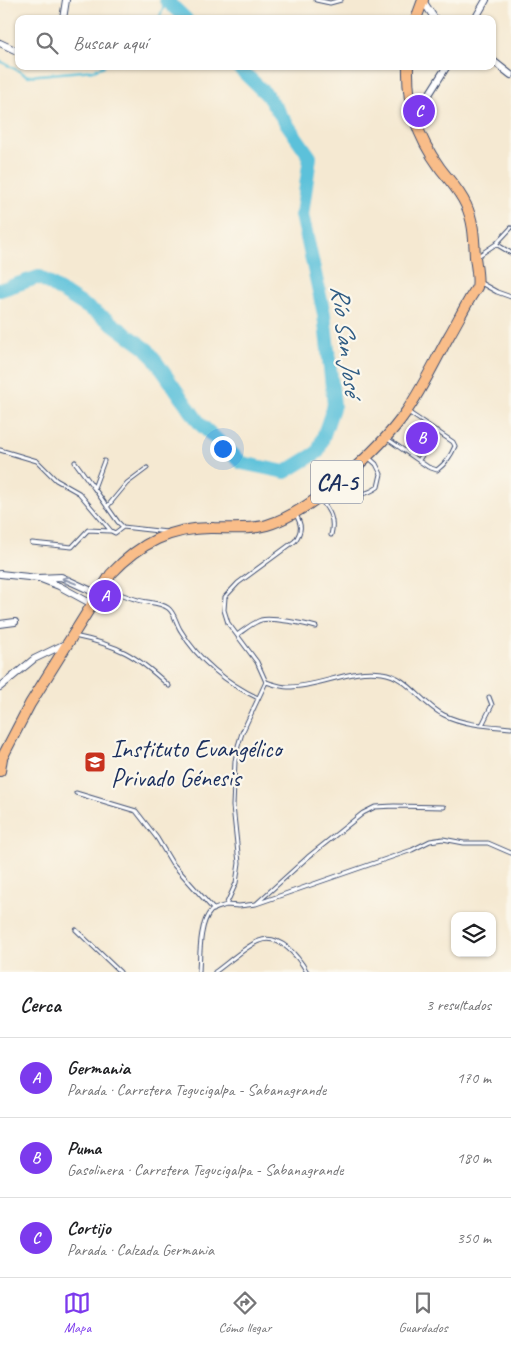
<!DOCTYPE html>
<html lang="es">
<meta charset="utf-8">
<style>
:root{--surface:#fff;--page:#f6f6f6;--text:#202124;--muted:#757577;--line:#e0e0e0;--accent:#7c3aed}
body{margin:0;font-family:Caveat,sans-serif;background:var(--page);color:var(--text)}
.controls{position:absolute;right:15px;bottom:15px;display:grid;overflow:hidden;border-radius:10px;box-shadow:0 1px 4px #0004}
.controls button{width:45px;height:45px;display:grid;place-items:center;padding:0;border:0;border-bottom:1px solid var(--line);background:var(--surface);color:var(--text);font:25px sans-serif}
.you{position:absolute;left:222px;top:448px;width:18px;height:18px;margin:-12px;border:4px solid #fff;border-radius:50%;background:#1a73e8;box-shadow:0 0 0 8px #1a73e833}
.badge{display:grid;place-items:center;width:32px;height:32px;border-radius:50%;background:var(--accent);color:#fff;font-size:16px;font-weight:700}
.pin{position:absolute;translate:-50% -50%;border:2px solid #fff;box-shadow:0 1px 5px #0006}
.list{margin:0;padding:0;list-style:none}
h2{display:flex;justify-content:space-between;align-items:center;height:65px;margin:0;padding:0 20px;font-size:21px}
h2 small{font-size:16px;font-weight:400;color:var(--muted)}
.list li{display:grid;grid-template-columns:32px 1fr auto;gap:15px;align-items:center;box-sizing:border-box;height:80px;padding:0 20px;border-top:1px solid var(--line)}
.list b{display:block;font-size:19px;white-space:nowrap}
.list p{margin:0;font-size:16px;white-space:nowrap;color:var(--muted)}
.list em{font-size:16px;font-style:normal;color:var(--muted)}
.icon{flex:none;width:28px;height:28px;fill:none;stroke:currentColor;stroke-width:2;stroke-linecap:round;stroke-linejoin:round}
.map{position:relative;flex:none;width:511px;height:972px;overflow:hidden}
.search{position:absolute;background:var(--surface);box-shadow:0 1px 4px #0004;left:15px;right:15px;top:15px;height:55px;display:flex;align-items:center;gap:12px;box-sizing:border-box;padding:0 18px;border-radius:10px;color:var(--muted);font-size:19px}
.sheet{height:305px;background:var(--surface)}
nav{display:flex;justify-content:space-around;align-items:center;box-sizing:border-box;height:70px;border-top:1px solid var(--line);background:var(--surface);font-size:14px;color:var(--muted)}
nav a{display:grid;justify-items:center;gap:2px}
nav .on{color:var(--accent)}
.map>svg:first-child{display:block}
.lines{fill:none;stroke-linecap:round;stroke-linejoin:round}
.stream{stroke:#5cc1da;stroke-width:2.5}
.river{stroke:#5cc1da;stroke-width:14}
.service-casing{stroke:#3c4b6f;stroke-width:5}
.minor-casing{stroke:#3c4b6f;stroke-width:8}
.trunk-casing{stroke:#3c4b6f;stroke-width:12}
.service{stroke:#fff;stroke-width:3}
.minor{stroke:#fff;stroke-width:6}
.trunk{stroke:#f9bd89;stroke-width:10}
.oneway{stroke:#8d97ae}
.labels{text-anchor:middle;stroke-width:4.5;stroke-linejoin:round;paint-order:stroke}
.shield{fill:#fbf7ec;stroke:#5e6b89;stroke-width:1}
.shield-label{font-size:24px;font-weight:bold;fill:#1b2f5e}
.poi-label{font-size:25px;fill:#1b2f5e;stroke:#fbf7ec;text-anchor:start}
.water-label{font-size:26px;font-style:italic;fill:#2e5b83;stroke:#fbf7ec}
</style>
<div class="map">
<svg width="511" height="972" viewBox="0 0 511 972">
<rect width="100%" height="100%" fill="#fbf7ec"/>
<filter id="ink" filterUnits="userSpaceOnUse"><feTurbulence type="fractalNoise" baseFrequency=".02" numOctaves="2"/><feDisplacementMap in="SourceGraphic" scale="10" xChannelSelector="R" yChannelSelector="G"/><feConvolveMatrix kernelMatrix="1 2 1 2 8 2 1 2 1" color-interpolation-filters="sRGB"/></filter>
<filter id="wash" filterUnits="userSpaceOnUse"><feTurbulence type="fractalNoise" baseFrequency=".0096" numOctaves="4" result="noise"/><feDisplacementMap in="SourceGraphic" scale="20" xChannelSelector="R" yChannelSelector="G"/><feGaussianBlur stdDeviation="1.12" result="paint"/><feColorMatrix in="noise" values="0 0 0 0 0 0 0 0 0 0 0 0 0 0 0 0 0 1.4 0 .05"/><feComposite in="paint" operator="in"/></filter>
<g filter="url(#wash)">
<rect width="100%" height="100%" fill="#f5e9d2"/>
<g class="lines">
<path class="stream" d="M159,19l7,-19
M0,61l28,15 66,-6 10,-4"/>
<path class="river" d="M166,0l20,19
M0,290l39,-13 67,42 42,31 52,74 42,39 43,9 33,-20 16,-47 -10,-91 -22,-99 8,-58 -44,-63 -29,-28"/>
</g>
</g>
<g filter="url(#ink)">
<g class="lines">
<g class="service-casing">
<path id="service" d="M316,0l14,3 11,-3
M496,244l15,9
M478,256l18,-12 15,-16
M479,282l18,10 14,5
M386,438l42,29 9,3c8,-6 14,-14 18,-24l-2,-4 -45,-30
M0,450l37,11 19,19 23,13 32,38 4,2 8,-6
M419,460l19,-29
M104,461l-10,27 24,34 5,5 44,5
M75,462l19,26
M343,480c12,15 19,18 35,7l3,-13 -5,-10 -8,-7
M320,499c10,12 15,21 11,36
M107,507l20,-24 20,-15
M32,543l40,4 16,-17 22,1
M105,589c11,3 22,8 33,11 9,3 22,2 30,8 7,5 8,16 13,23 17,29 47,53 77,67
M237,635c7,-5 15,-12 24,-15 10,-3 45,4 55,7
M74,636c44,9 62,19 95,50
M266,682c7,2 15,5 22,5 32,0 62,-19 94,-14 26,3 40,32 62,42 20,10 45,11 67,13
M482,725l10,-20 -3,-8
M76,793l60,18 21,27 15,25 42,47
M256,904l156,-54 18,-9 13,-2 21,4h24l23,10
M226,905l13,1 17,-2 52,-47 55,-44 12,-6 19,-1 50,1
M76,930l44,42
M199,972c1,-16 0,-49 12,-61 4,-3 10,-4 15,-6l10,-22 3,-20 -6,-57 2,-45 3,-15 4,-13 24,-51 -9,-20 -29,-39 -4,-13 1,-13 13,-14 57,-42c7,-10 7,-16 1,-26
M215,972c10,-7 34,-28 44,-31 20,-8 39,15 48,31"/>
</g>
<g class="minor-casing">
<path id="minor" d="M423,1l12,18
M63,19l3,-19
M475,19l11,-19
M0,43l19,9
M492,60l19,15
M412,113l16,-17 19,-30
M0,574l38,4 23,-1 37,17
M41,579l18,7 33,18
M0,624l15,-2
M0,687l34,-28 31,-15"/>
</g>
<g class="trunk-casing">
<path id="trunk" d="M416,19l7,-19
M0,771l2,-13 28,-54 81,-130c29,-31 60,-47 103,-46 17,0 36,2 53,-3 44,-13 113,-75 139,-113 16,-23 29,-51 43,-76 7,-12 13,-24 20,-36 2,-4 6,-9 8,-13 2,-8 -1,-21 -2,-30 -1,-18 -1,-35 -9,-52 -6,-14 -17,-25 -26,-37 -23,-32 -33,-62 -32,-102"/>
</g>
<use href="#service" class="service"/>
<use href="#minor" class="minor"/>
<use href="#trunk" class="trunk"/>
</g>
<defs><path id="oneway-shaft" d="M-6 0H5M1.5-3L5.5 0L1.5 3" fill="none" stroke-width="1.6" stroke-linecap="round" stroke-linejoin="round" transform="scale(1.25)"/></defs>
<use class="oneway" href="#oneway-shaft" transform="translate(69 581) rotate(-159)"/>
</g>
<defs>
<g id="university-square" transform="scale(1.125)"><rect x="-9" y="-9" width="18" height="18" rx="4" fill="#c8321e" stroke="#fbf7ec"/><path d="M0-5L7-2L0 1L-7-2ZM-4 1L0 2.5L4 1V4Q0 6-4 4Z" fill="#fff"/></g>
</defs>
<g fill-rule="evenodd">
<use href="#university-square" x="95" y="762"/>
</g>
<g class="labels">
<rect class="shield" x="311" y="460.5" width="52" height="43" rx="4"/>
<g class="shield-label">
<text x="337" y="490">CA-5</text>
</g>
<g class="poi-label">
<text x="111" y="757">Instituto Evangélico<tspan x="111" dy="29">Privado Génesis</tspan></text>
</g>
<g class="water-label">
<text transform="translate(347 340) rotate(83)" y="9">Río San José</text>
</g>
</g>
</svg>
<div class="controls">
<button><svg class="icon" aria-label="layers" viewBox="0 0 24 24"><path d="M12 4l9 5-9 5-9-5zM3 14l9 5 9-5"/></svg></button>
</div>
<div class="you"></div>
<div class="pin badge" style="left:105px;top:596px">A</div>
<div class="pin badge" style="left:422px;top:438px">B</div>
<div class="pin badge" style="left:419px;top:111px">C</div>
<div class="search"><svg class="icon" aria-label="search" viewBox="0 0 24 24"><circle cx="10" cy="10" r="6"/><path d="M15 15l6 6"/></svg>Buscar aquí</div>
</div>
<section class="sheet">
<h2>Cerca<small>3 resultados</small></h2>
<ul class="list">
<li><span class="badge">A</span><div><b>Germania</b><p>Parada · Carretera Tegucigalpa - Sabanagrande</p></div><em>170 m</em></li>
<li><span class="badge">B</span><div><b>Puma</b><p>Gasolinera · Carretera Tegucigalpa - Sabanagrande</p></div><em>180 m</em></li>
<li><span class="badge">C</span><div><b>Cortijo</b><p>Parada · Calzada Germania</p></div><em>350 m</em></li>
</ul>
</section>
<nav>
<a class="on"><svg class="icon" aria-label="map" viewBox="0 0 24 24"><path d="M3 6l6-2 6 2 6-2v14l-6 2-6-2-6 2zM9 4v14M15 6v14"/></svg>Mapa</a>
<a><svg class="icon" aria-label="directions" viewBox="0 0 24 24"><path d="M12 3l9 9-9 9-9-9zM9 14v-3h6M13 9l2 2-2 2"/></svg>Cómo llegar</a>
<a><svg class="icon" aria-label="saved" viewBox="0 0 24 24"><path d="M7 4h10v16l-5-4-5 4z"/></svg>Guardados</a>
</nav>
